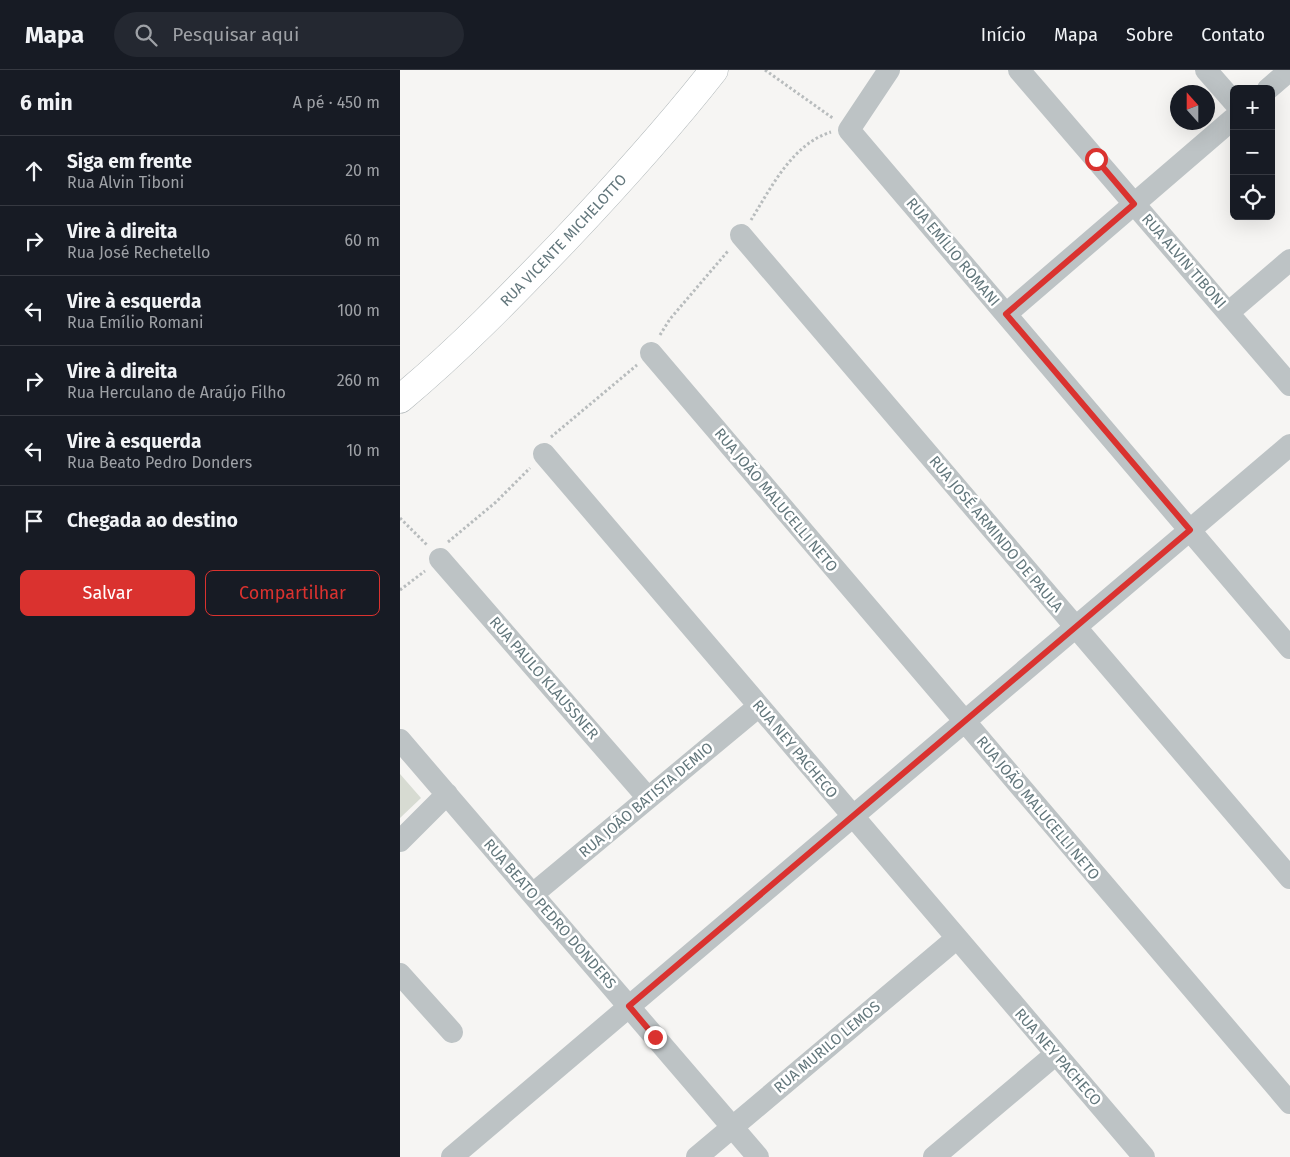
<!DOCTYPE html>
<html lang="pt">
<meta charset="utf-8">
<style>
:root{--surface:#171b24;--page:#242831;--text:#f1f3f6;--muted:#9ea1a6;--line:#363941;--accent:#da322f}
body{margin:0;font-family:"Fira Sans",sans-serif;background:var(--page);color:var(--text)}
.controls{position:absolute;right:15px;top:15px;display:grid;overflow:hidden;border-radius:8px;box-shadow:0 5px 20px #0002}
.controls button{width:45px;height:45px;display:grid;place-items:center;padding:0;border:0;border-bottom:1px solid var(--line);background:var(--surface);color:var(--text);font:25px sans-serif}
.compass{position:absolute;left:770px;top:15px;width:45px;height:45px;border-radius:50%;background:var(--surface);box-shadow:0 5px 20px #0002;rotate:339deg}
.stop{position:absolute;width:15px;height:15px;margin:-11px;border:4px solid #da322f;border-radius:50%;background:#fff}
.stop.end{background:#da322f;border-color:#fff;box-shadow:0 1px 5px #0008}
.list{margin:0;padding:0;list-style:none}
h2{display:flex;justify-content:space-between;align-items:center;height:65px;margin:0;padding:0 20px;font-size:21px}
h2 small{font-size:16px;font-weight:400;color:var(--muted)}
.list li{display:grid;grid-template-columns:32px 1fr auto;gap:15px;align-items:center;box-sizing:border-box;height:70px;padding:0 20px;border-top:1px solid var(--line)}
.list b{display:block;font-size:19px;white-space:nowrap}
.list p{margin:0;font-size:16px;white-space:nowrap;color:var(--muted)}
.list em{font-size:16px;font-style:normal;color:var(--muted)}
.actions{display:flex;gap:10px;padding:15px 20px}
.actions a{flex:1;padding:11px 0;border:1px solid var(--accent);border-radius:8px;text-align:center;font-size:18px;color:var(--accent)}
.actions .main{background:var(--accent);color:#fff}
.icon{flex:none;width:28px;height:28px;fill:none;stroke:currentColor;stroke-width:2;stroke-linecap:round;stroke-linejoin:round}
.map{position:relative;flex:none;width:890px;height:1087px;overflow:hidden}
header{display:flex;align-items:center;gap:30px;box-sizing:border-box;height:70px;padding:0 25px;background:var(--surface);border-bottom:1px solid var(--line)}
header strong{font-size:24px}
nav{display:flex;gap:28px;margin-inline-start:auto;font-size:18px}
.search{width:350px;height:45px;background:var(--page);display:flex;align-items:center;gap:12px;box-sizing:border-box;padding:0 18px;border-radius:28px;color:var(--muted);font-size:19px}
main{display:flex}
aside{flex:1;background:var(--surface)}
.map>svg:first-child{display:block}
.green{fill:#d7dbd2}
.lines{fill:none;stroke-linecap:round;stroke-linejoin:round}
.major-casing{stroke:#afb6b8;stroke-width:29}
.path{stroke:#b8bcbd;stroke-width:3;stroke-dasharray:2.5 2.5;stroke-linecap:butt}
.minor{stroke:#bdc3c5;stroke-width:22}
.major{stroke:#fff;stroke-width:28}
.route{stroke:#da322f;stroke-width:6}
.labels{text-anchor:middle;stroke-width:5;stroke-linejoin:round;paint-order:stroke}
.street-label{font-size:15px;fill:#63777c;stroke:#fff}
</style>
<header>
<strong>Mapa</strong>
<div class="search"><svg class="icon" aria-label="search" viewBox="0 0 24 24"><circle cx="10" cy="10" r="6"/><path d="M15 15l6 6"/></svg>Pesquisar aqui</div>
<nav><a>Início</a><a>Mapa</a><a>Sobre</a><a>Contato</a></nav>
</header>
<main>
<aside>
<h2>6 min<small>A pé · 450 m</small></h2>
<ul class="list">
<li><svg class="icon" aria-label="ahead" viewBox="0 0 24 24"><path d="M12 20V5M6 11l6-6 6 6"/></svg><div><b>Siga em frente</b><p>Rua Alvin Tiboni</p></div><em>20 m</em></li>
<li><svg class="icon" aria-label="right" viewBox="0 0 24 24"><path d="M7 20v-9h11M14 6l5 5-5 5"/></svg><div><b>Vire à direita</b><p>Rua José Rechetello</p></div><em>60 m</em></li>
<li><svg class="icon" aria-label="left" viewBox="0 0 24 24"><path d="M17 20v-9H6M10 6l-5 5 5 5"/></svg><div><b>Vire à esquerda</b><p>Rua Emílio Romani</p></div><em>100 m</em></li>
<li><svg class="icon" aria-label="right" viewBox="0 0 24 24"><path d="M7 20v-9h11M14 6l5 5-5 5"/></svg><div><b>Vire à direita</b><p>Rua Herculano de Araújo Filho</p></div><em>260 m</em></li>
<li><svg class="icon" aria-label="left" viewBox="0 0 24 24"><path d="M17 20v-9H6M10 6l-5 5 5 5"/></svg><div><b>Vire à esquerda</b><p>Rua Beato Pedro Donders</p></div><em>10 m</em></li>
<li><svg class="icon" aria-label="arrive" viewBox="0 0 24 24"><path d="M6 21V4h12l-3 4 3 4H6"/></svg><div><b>Chegada ao destino</b></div></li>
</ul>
<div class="actions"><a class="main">Salvar</a><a>Compartilhar</a></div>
</aside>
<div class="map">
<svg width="890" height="1087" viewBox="0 0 890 1087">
<rect width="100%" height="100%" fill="#f6f5f3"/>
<path class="green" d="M0,704l21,24 -21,20z"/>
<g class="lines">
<g class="major-casing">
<g id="major">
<path id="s1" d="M0,329c59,-49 111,-103 164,-158 52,-55 103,-111 150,-171"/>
</g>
</g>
<path class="path" d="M365,0l69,49
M351,150c20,-32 41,-76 80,-88
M260,265l10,-16 58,-68
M151,367l86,-72
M0,448l28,28
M48,472l48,-40 34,-34
M0,520l25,-19"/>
<path class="minor" d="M489,0l-40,60 441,518
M619,0l271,315
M806,0l28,32
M868,19l22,-19
M341,165l549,643
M828,243l62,-53
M606,244l228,-196
M251,283l639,750
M144,384l600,703
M40,489l208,239
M0,670l358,417
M0,771l47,-47
M133,824l226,-188
M0,904l52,58
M52,1087l838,-712
M297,1087l260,-219
M534,1087l122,-103"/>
<use href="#major" class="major"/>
</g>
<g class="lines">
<path class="route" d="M255,967l-26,-31 561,-476 -184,-216 128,-110 -38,-45"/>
</g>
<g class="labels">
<g class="street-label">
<text dy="5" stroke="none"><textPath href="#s1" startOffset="228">RUA VICENTE MICHELOTTO</textPath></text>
<text transform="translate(553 182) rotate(50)" y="5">RUA EMÍLIO ROMANI</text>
<text transform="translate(784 191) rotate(49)" y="5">RUA ALVIN TIBONI</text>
<text transform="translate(376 430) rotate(50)" y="5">RUA JOÃO MALUCELLI NETO</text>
<text transform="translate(596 464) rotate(50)" y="5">RUA JOSÉ ARMINDO DE PAULA</text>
<text transform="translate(144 608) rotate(49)" y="5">RUA PAULO KLAUSSNER</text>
<text transform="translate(395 679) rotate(50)" y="5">RUA NEY PACHECO</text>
<text transform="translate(246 730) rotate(-40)" y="5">RUA JOÃO BATISTA DEMIO</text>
<text transform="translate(638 738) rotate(50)" y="5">RUA JOÃO MALUCELLI NETO</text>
<text transform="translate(150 844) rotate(49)" y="5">RUA BEATO PEDRO DONDERS</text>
<text transform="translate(427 977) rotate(-40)" y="5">RUA MURILO LEMOS</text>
<text transform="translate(658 987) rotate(49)" y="5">RUA NEY PACHECO</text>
</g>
</g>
</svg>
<div class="controls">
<button>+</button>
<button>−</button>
<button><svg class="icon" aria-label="locate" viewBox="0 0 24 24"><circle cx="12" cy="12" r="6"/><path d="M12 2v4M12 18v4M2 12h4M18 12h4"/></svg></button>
</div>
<svg class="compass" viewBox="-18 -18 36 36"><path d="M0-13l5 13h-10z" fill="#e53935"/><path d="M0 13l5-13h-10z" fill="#9ea1a6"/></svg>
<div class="stop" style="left:696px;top:89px"></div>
<div class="stop end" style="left:255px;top:967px"></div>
</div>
</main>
